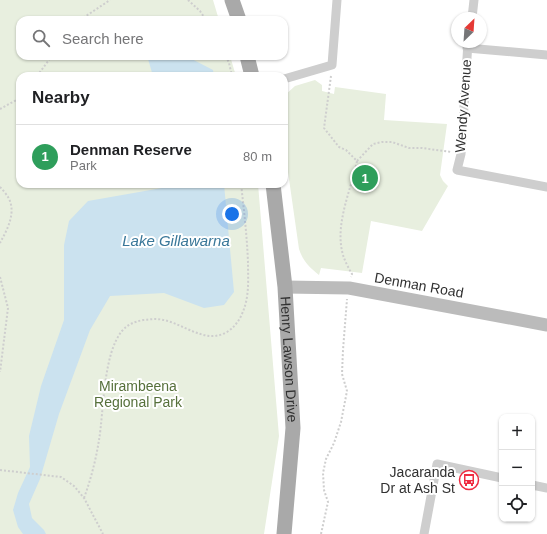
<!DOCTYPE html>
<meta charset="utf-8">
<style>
:root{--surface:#fff;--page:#f2f2f2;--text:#202124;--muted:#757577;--line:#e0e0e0;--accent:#ef2c41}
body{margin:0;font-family:Arial,sans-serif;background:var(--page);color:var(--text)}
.controls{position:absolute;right:12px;bottom:12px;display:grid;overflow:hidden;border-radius:8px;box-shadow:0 1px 3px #0004}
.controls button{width:36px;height:36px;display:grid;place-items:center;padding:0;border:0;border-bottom:1px solid var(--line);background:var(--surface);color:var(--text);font:20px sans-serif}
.compass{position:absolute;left:451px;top:12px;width:36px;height:36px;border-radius:50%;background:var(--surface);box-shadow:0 1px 3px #0004;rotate:25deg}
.you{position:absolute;left:232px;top:214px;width:14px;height:14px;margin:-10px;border:3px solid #fff;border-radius:50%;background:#1a73e8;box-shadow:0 0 0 6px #1a73e833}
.badge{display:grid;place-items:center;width:26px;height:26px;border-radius:50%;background:var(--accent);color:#fff;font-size:13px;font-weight:700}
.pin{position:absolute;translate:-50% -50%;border:2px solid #fff;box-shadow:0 1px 4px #0006}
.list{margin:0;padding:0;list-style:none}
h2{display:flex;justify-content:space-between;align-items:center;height:52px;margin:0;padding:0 16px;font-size:17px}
h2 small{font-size:13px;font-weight:400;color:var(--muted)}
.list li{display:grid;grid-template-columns:26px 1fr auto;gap:12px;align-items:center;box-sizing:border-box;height:64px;padding:0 16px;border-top:1px solid var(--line)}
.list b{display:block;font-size:15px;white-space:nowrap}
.list p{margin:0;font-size:13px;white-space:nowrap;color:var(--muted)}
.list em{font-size:13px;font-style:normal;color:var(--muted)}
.icon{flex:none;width:22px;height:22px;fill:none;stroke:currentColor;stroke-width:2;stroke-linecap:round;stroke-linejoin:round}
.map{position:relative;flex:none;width:547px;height:534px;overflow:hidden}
.search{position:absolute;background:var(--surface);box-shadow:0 1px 3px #0004;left:16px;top:16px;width:272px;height:44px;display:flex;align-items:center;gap:10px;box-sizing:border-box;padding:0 14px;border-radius:12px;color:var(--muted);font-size:15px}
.panel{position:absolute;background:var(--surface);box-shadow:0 1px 3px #0004;left:16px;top:72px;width:272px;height:116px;border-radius:12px}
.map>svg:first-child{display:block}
.green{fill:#e8efdf}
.water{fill:#cbe2ef}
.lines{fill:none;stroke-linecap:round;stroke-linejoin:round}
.path{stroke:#cecece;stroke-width:2;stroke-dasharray:2 2;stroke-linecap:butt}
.street{stroke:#cecece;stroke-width:9}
.secondary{stroke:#bbb;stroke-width:13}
.primary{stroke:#a9a9a9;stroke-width:15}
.labels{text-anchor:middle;stroke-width:4;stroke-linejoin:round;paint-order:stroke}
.street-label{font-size:14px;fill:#313131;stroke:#fff}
.park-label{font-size:14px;fill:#56703b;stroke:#fff}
.poi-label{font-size:14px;fill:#313131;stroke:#fff;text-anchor:end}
.water-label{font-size:15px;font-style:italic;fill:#397799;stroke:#fff}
</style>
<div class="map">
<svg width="547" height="534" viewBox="0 0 547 534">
<rect width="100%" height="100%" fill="#fff"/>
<path class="green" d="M0,0h213l6,20h-199v36h210l6,20h-216v108h238l21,252 -15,98h-264z
M315,80l7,5v6l12,3 1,-7 51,7 -2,26 63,4 -7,51 3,6 5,5 -26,45 -51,-10 -9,52 -41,-5 -2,7c-10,-8 -16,-14 -20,-26l-15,-105v-48l11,-10z"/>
<path class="water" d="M152,56h34l27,14 1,6h-61l-5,-17z
M179,184h45l10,108 -10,13 -20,3 -40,-15 -54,3 -20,34 -31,84 -19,65 -11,25 3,14 12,12 2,4h-23l-5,-7 -5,-17 5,-17 12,-26 -1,-31 12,-50 23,-66v-75l5,-24 19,-20 91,-16z"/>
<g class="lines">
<path class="path" d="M188,0l12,11 6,9
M80,20l30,-20
M226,56l3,7 3,13
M37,76l15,-20
M331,76l-7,52 15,19 7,3 11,11c-6,30 -24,66 -13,97 2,5 5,11 8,16l-1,3
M0,109l20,-11
M357,161l16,-17 9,-2h10l17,6h13l29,4
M0,187c3,3 6,7 8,10 9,15 -1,33 -8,46
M0,277l8,31 -8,64
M0,470l61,7 13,9 10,12 19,36
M84,498c7,-19 12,-39 15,-58 5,-30 4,-86 23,-109 6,-7 12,-9 21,-11 4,0 8,-1 12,-1 25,0 48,27 72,13 11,-7 16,-18 19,-30 3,-13 2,-27 2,-39 -1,-27 -4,-53 -7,-79
M321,534l7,-32 -4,-12 -1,-17 3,-14 8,-16 7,-21 6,-31 -5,-17 1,-24 4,-51"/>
<path class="street" d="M472,18l2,-18
M468,42l-7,112 -4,16 90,17
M467,48l80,7
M284,79l48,-14 5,-65
M532,485l15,3
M424,534l13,-70 65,14"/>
<path class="secondary" d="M285,287l64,1 198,37"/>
<g class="primary">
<path d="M232,0l7,20"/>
<path d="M247,56l5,20"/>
<path id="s1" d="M273,184l12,103 8,141 -9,106"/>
</g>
</g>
<defs>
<g id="bus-ring" transform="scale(1)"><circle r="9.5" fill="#fff" stroke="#ef2c41" stroke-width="1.5"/><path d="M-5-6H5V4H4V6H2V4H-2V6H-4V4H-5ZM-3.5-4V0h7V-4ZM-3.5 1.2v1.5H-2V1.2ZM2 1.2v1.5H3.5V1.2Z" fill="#ef2c41"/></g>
</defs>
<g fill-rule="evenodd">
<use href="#bus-ring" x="469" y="480"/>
</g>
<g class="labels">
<g class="street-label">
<text transform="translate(463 106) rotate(-86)" y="5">Wendy Avenue</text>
<text transform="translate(419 285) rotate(10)" y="5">Denman Road</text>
<text dy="5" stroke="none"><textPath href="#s1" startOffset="176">Henry Lawson Drive</textPath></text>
</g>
<g class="park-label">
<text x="138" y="391">Mirambeena<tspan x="138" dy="16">Regional Park</tspan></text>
</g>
<g class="poi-label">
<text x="455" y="477">Jacaranda<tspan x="455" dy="16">Dr at Ash St</tspan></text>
</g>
<g class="water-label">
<text x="176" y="246">Lake Gillawarna</text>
</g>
</g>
</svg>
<div class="controls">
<button>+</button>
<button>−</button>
<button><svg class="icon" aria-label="locate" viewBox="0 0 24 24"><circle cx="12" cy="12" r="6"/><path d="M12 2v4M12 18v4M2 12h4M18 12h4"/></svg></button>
</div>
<svg class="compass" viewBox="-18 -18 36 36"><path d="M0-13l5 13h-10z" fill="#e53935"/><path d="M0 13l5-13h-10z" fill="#757577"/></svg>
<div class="you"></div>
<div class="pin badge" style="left:365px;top:178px;background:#2e9e5b">1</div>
<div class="search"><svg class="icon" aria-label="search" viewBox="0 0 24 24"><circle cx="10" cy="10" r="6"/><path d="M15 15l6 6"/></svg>Search here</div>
<section class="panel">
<h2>Nearby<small></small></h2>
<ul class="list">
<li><span class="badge" style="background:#2e9e5b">1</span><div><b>Denman Reserve</b><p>Park</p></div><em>80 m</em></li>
</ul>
</section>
</div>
